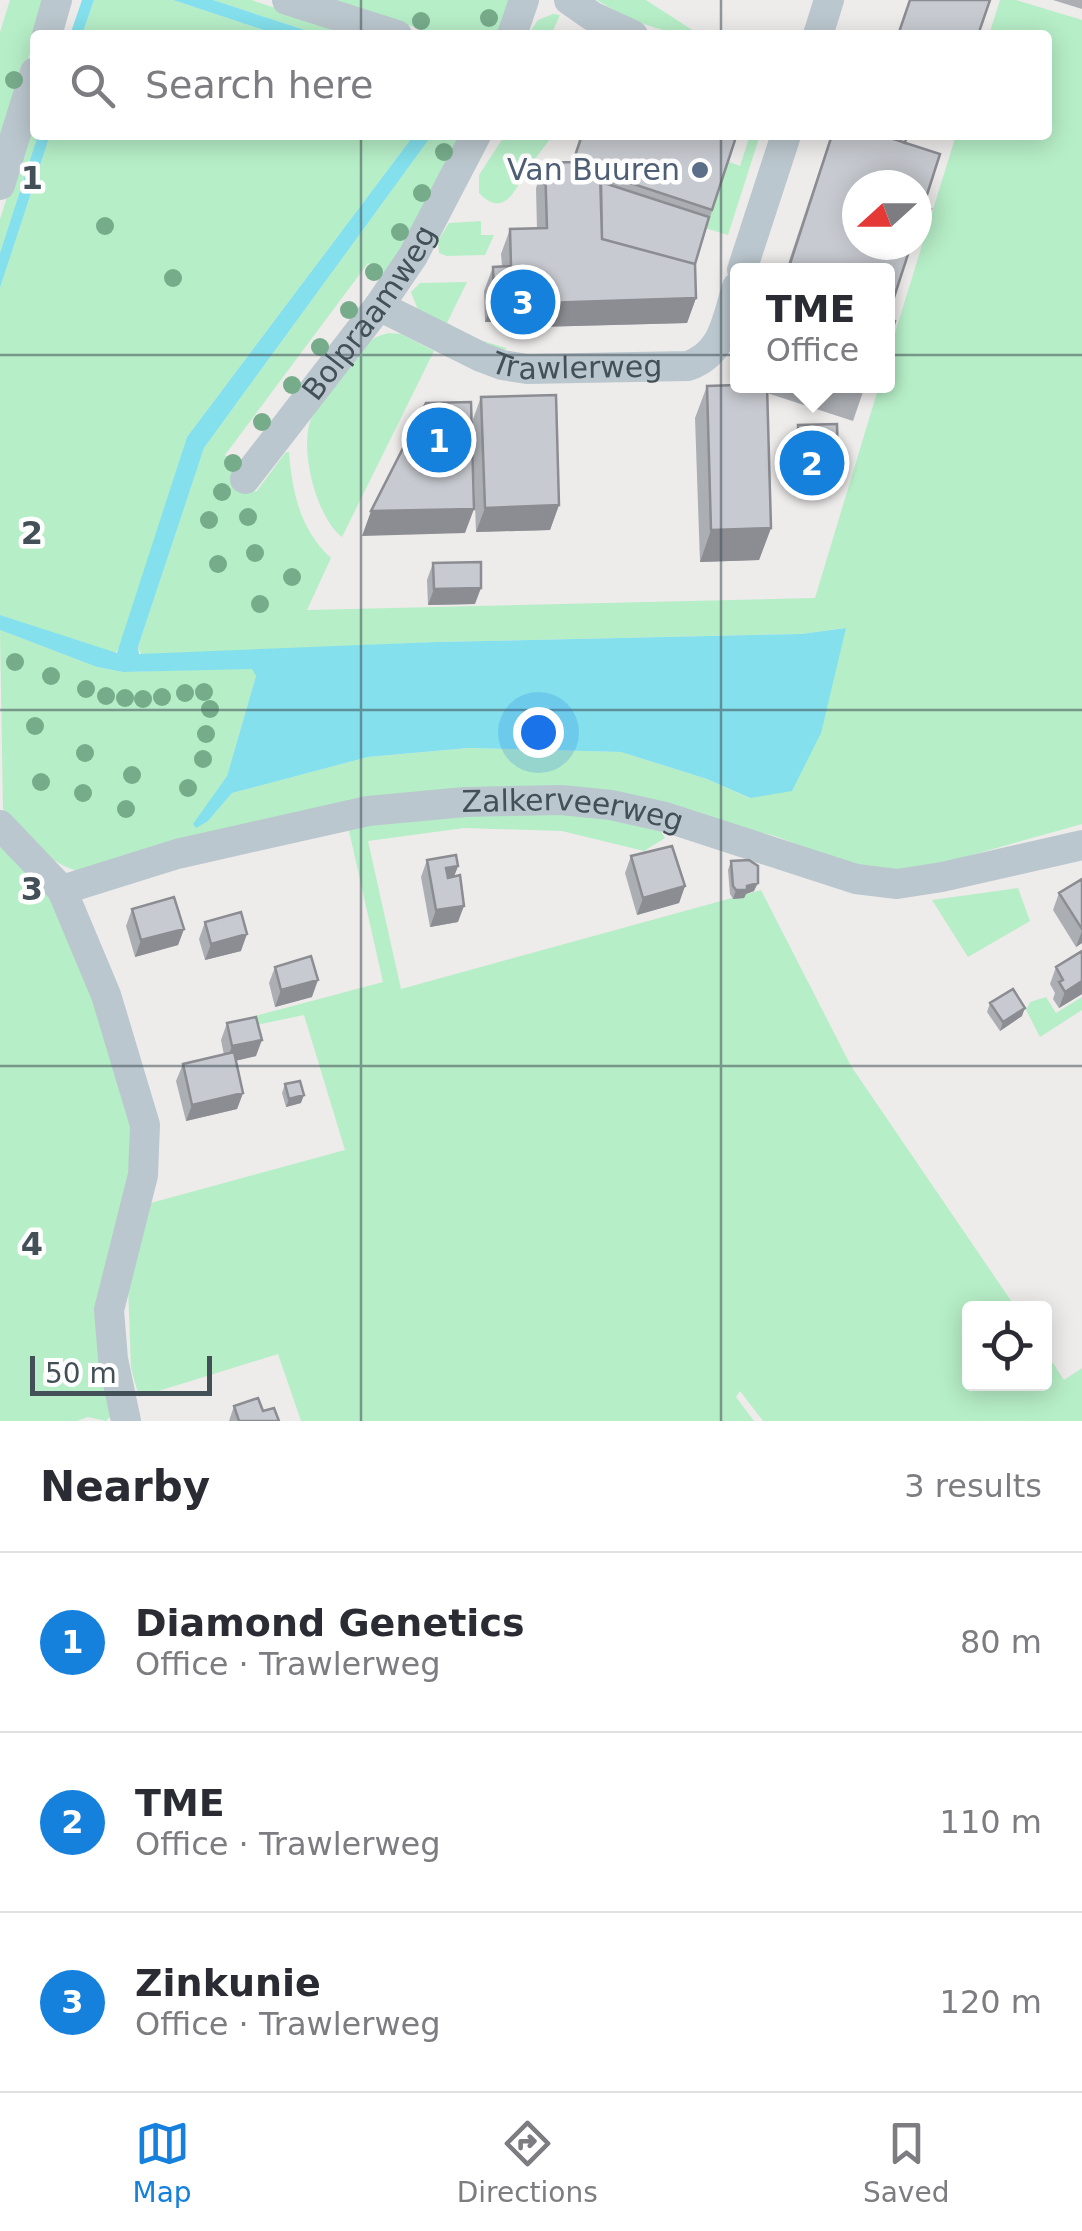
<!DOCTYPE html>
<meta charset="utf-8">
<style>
:root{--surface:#fff;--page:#f2f2f3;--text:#2b2b33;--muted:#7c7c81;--line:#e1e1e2;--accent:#1680dd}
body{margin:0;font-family:"DejaVu Sans",sans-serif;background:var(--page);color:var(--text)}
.controls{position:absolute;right:30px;bottom:30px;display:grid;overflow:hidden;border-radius:10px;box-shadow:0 5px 25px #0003}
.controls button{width:90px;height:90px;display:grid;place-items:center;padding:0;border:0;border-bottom:2px solid var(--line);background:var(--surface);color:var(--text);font:50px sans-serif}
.compass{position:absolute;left:842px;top:170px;width:90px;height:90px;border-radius:50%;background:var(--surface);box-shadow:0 5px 25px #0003;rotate:249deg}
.scale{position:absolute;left:30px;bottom:25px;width:182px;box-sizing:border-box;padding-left:10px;border:5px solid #435058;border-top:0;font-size:28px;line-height:35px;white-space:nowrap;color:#435058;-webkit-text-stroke:8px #fff;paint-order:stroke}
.you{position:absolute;left:538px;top:732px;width:35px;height:35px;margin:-25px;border:8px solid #fff;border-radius:50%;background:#1a73e8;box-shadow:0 0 0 15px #1a73e833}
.badge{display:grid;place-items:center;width:65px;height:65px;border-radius:50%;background:var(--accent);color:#fff;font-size:32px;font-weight:700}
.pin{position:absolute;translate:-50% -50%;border:5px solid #fff;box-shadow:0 2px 10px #0006}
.popup{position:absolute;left:730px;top:263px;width:165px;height:130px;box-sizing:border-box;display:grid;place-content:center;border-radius:10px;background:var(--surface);filter:drop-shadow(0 2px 8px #0005);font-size:32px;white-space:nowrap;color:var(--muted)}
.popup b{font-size:38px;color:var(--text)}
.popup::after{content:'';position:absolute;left:50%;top:100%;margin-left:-20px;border:20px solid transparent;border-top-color:var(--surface)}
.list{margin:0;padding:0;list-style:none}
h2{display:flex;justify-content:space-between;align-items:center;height:130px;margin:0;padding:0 40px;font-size:42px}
h2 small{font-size:32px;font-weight:400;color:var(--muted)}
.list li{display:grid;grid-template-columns:65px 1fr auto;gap:30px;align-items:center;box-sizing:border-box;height:180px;padding:0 40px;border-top:2px solid var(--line)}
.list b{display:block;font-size:38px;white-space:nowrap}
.list p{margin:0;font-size:32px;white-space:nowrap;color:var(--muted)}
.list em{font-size:32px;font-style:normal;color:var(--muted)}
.icon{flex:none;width:55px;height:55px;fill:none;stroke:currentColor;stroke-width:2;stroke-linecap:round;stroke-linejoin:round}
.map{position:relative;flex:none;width:1082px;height:1421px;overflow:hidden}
.search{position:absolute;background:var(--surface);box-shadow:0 5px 25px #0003;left:30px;right:30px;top:30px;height:110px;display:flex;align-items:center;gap:25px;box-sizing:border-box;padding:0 35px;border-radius:10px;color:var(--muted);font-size:38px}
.sheet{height:670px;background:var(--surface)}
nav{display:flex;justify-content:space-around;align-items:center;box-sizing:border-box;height:140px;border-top:2px solid var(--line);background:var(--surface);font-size:28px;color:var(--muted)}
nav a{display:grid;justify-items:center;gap:5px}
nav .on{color:var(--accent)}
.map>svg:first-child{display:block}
.green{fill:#b6eec7}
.water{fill:#83e0ec}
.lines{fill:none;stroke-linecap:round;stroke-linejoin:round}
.minor{stroke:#bbc7ce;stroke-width:30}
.tree{fill:#77ac8b}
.wall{fill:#abaeb3}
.shaded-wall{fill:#8b8d92}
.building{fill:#c7cad0;stroke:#8b8d92;stroke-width:2.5}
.grid{fill:none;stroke:#435058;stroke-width:2.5;stroke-opacity:0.55}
.service-dot{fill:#5c6f8a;stroke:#fff;stroke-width:4}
.labels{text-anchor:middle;stroke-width:9;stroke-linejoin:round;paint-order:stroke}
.service-label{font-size:30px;fill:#4e5e75;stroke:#fff;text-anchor:end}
.street-label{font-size:30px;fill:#435058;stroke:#fff}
.grid-label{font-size:32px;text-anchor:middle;font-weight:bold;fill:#435058;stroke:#fff;stroke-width:9;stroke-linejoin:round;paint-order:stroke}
</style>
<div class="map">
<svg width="1082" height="1421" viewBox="0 0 1082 1421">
<rect width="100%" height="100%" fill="#eeebeb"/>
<path class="green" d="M10,0h37l-47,145v-113z
M94,0h79l106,35h-197z
M213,0h38l108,35h-39z
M331,0h182l-8,24 -8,11h-58z
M597,0h49l54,35c-36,0 -73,-16 -103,-35z
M1000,0h16l66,20v804l-174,49 -51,-6 -79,-30 -165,-45 -136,-3 -393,84c-37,-9 -57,-36 -81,-64l-3,-179 97,37 26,5 129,-4 4,8 -29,100 -33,48 14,-3 24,-28 136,-36 100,-9 153,4 86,27 42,19 96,-170 -44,6 -365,8 -294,14 -4,-9 66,-199 228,-313h30l-55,105 -22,35 -17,-12 -143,192 16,13 -5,8 20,16 30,-40h3c3,39 11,78 42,106l-24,52 508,-12 64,-212h8v-27l69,-224h91v-100h-58z
M553,14l7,1 -9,20h-23l10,-15z
M35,111v24h3l-38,118v-34z
M50,135h364l-227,302 -67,210 -6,7 -114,-39v-327z
M505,135h48c-9,13 -20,25 -28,39 -11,18 -22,44 -46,19v-18z
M750,135h10l-32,100 -23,-7 22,-67 13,5z
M481,221v14h13l-9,20 -38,1 -8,-3 -1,-12 11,-18z
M467,282l-20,41 33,17 26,8 -1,4 -87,-42 -7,-18 9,-9z
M389,333l12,1 33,17 -92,186c-26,-20 -43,-88 -31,-118 7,-15 44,-63 57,-76 6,-6 13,-8 21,-10z
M588,811l69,14 8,13 -21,13 -82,-20 -98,-3 -96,13 33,148 360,-99 90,176 165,242h-46v76h74l1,-33 19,29 18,-12v53h-319l-23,-30 -4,6 18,24h-453l-23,-67 -139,43 -8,-29 -3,-82 19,-82 198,-54 -41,-135 -53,11v-9l132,-35 -36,-160z
M0,842l50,56 27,45 55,182 -21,291 -5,5 -18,-4 -11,4h-77z
M1018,888l12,33 -62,36 -36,-57z
M1046,997l10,16 26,-16v13l-42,27 -14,-27 4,-8z"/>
<path class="water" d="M82,0h12l-12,35h-12z
M173,0h40l107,35h-41z
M38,135h12l-50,153v-35z
M414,135h18l-228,313 -66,199 1,7 297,-12 365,-8 45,-6 -25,105 -29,58 -42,7 -43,-19 -86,-27 -153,-4 -100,9 -136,36 -24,28 -12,7 -3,-4 34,-48 29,-100 -4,-7 -129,3 -26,-5 -97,-37v-15l117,38 70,-216z"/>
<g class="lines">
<g class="minor">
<path d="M287,0l110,35"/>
<path d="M569,0l23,16 41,19"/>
<path d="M47,35l10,-35"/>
<path d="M512,35l12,-35"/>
<path d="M818,35l11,-35"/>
<path d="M0,185l35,-113"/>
<path d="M742,270l44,-135"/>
<path id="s1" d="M379,306l102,51 21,8 25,4 161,-3c36,-13 38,-45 49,-79"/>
<path id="s2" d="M245,479l134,-173 34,-50 63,-121"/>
<path d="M0,825l62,65 44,105 39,130 -2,50 -34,135 4,49 13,62"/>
<path id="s3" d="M62,890l115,-36 191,-43 97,-9 96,-2 50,5 54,12 191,62 41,5 45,-7 140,-32"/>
</g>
</g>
<g class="tree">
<circle cx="489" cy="18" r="9"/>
<circle cx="421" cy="21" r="9"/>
<circle cx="14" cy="80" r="9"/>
<circle cx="444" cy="152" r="9"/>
<circle cx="422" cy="193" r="9"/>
<circle cx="105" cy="226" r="9"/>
<circle cx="400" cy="232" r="9"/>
<circle cx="374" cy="272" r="9"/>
<circle cx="173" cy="278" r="9"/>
<circle cx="349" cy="310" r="9"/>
<circle cx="320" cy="347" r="9"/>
<circle cx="292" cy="385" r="9"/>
<circle cx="262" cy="422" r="9"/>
<circle cx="233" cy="463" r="9"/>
<circle cx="222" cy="492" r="9"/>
<circle cx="248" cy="517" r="9"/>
<circle cx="209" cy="520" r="9"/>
<circle cx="255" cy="553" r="9"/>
<circle cx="218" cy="564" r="9"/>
<circle cx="292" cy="577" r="9"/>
<circle cx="260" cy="604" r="9"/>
<circle cx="15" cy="662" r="9"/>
<circle cx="51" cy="676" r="9"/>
<circle cx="86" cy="689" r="9"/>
<circle cx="204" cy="692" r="9"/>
<circle cx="185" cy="693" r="9"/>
<circle cx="106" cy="696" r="9"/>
<circle cx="162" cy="697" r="9"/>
<circle cx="125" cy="698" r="9"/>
<circle cx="143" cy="699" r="9"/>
<circle cx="210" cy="709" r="9"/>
<circle cx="35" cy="726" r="9"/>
<circle cx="206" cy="734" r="9"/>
<circle cx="85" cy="753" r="9"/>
<circle cx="203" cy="759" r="9"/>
<circle cx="132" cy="775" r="9"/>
<circle cx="41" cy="782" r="9"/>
<circle cx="188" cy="788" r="9"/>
<circle cx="83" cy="793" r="9"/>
<circle cx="126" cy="809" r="9"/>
</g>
<path class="wall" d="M1053,0h29v9z
M581,135h150l5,2 -41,127 1,34 -9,25 -184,5v-6h-18l-1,-31 9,-24 9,-1 -1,-12 9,-25h27l-1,-41 9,-25 27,-1z
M831,135h76l-2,8 35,11 -17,53 8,2 -8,23 -6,-2v-45h-60v60h54l-24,73 8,3 -8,24v-75h-101z
M707,386h158l-12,35 -86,-28 4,135 -12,32 -59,2 -5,-144z
M481,397l78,108 -9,25 -74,2 -4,-110z
M798,425l40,41 -6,17 -39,1 -1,-42z
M433,563l42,41 -47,1 -1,-25z
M631,856l54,30 -6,17 -42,12 -12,-42z
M427,860l31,6 -4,10 4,46 -28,5 -9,-50z
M731,861l23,30 -8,3 -2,4 -11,1 -3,-5 -2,-24z
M1082,879v64l-6,4 -23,-37 6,-17z
M132,909l52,20 -6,16 -43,12 -9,-31z
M205,922l36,29 -36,9 -6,-21z
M1082,951v43l-23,14 -6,-9 2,-6 -5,-9 6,-17z
M275,967l37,30 -37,10 -6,-24z
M990,1003l32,13 -22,15 -13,-19z
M227,1023l29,33 -21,5 8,32 -6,16 -51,12 -10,-40 7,-17 41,-9 -3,-15z
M285,1084l16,19 -15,4 -4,-14z
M234,1406l29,5 16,10h-50z"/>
<path class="shaded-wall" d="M512,297l-9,25h-18l9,-24z
M696,298l-9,25 -184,5 9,-24z
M838,466l-6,17 -39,1 6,-16z
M559,505l-9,25 -74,2 9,-24z
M474,509l-9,24 -103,3 9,-25z
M771,528l-12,32 -59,2 11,-32z
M481,588l-6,16 -47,1 6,-16z
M458,866l-6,16 -12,3 6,-17z
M758,883l-4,8 -8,3 -2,4 -11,1 3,-9z
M685,886l-6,17 -42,12 6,-17z
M464,906l-6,16 -28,5 6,-17z
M184,929l-6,16 -43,12 6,-17z
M1082,931v12l-6,4z
M247,934l-6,17 -36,9 6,-16z
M318,980l-6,17 -37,10 6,-17z
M1082,981v13l-23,14 6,-16z
M1025,1008l-3,8 -22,15 3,-9z
M262,1040l-6,16 -30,7 6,-17z
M243,1093l-6,16 -51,12 6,-16z
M304,1095l-3,8 -15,4 3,-8z"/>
<path class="building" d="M910,0h80l-12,35h-80z
M582,135h149l5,2 -24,73 -112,-37 2,66 93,25 1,34 -184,6v-7l-18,1 -1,-31 18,-1 -1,-37 37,-1 -2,-65 28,-1z
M832,135h49l59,19 -23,72v-41h-60v60h54l-24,74v-49h-99z
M884,135h23l-2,8z
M601,182l108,35 -14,47 -93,-25z
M923,207l8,2 -5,14 -7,-2z
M887,318l8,3 -7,21h-1z
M737,385l30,1 4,142 -60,2 -4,-144z
M556,395l3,110 -74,3 -4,-111z
M471,402l3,107 -103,2 55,-108z
M837,424l1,42 -39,2 -1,-43z
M481,562v26l-47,1 -1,-26z
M672,846l13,40 -42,12 -12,-42z
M456,855l2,11 -12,2 2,10 12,-3 4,31 -28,4 -9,-50z
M749,860l9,6v17l-11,3v4h-11l-3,-4 -2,-25z
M1082,879v50l-23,-36z
M174,897l10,32 -43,11 -9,-31z
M241,912l6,22 -36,10 -6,-22z
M1082,951v30l-17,11 -6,-10 4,-2 -7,-13z
M311,956l7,24 -37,10 -6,-23z
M1013,989l12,19 -22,14 -13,-19z
M256,1017l6,23 -30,6 -5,-23z
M234,1052l9,41 -51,12 -9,-41z
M300,1081l4,14 -15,4 -4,-15z
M258,1398l5,13 11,-3 5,13h-40l-5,-15z"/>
<path class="grid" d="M361,0v35M721,0v35M361,135v1286M721,135v1286M0,355h1082M0,710h1082M0,1066h1082"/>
<circle class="service-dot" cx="700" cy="170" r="10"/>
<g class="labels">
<g class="service-label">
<text x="680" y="180">Van Buuren</text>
</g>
<g class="street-label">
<text dy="10" stroke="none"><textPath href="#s2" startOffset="208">Bolpraamweg</textPath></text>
<text dy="10" stroke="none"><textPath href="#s1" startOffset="212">Trawlerweg</textPath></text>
<text dy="10" stroke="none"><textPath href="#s3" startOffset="522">Zalkerveerweg</textPath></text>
</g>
</g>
<g class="grid-label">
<text x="32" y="189">1</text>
<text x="32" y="544">2</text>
<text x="32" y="900">3</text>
<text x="32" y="1255">4</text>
</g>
</svg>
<div class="controls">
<button><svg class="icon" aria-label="locate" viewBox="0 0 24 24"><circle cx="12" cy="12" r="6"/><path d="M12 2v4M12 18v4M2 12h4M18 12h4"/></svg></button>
</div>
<svg class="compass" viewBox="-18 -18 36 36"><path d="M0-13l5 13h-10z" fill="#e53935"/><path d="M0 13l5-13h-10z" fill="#7c7c81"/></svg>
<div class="scale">50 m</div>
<div class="you"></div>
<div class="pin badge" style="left:439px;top:440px">1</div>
<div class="pin badge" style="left:812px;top:463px">2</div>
<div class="popup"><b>TME</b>Office</div>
<div class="pin badge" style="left:523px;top:302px">3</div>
<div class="search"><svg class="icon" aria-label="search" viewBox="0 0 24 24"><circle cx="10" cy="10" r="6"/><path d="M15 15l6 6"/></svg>Search here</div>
</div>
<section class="sheet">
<h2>Nearby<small>3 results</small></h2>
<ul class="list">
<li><span class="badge">1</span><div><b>Diamond Genetics</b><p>Office · Trawlerweg</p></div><em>80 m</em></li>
<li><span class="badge">2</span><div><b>TME</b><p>Office · Trawlerweg</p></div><em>110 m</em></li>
<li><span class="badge">3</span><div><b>Zinkunie</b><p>Office · Trawlerweg</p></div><em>120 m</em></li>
</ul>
</section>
<nav>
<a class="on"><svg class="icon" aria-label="map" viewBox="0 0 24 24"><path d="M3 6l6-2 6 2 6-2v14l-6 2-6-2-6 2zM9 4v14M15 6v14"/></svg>Map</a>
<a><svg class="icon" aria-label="directions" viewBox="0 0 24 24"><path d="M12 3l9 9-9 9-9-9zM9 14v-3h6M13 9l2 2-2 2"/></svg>Directions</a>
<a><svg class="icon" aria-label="saved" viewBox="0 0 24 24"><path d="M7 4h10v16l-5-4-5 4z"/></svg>Saved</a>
</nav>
